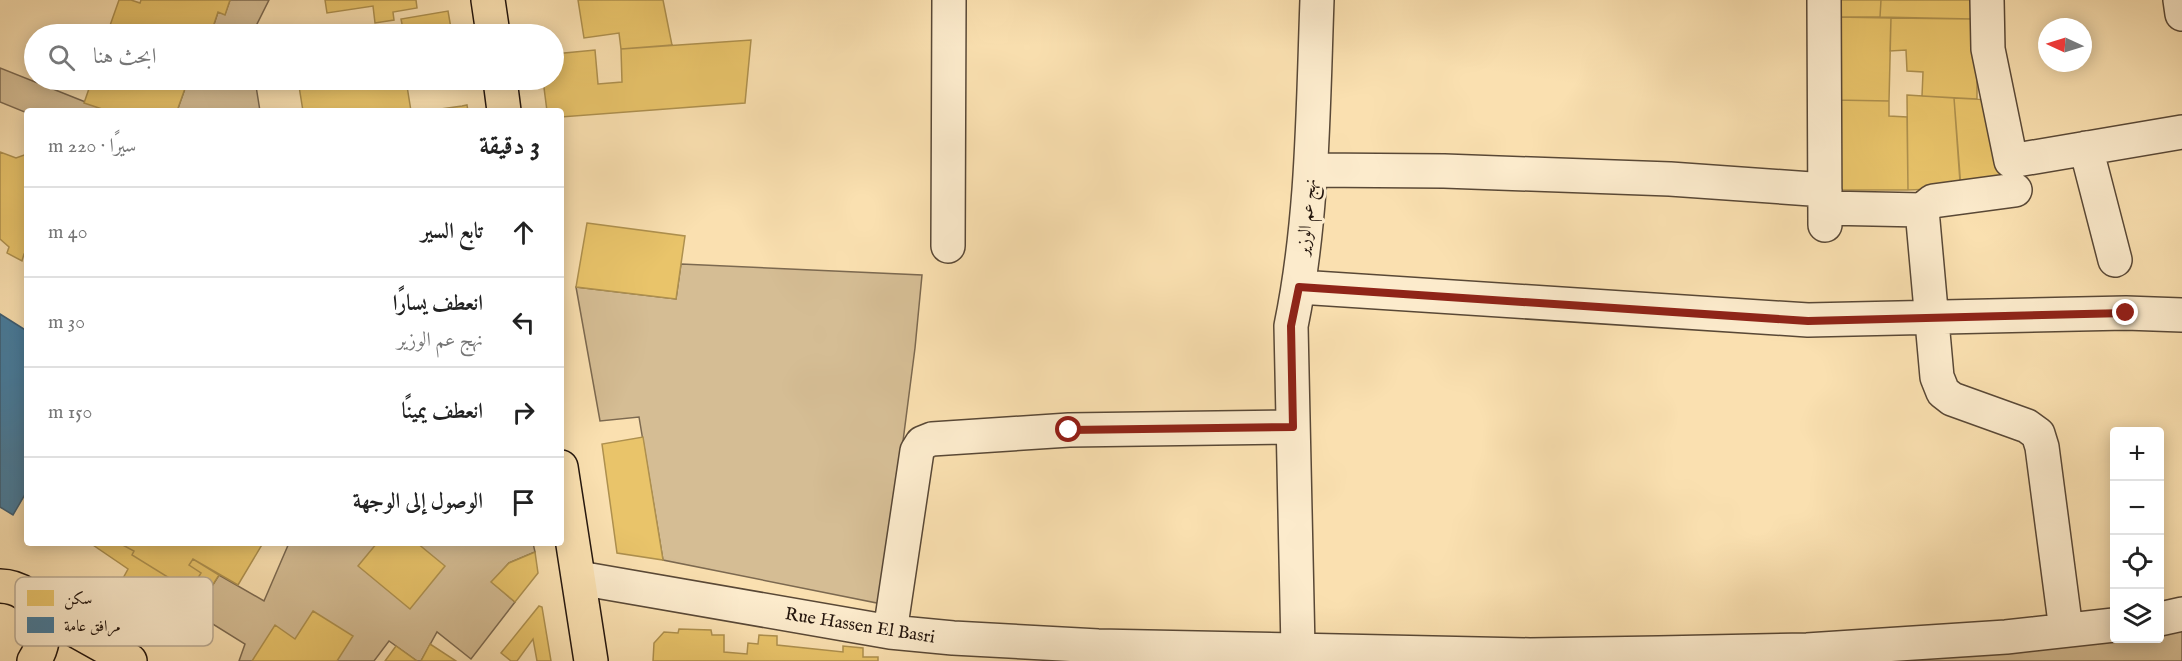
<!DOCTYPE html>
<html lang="ar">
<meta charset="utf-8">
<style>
:root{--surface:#fff;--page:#f2f2f2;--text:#222;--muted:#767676;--line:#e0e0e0}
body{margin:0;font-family:"IM FELL English",Amiri,serif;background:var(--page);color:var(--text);direction:rtl}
.controls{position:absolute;right:18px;bottom:18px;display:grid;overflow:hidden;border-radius:6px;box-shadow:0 3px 15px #0003}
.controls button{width:54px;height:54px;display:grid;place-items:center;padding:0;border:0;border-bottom:2px solid var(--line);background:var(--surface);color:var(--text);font:30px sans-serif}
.compass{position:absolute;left:2038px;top:18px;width:54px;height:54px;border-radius:50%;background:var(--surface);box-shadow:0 3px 15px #0003;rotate:274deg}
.stop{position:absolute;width:18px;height:18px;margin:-14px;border:4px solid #8f2418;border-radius:50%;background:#fff}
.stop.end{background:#8f2418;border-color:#fff;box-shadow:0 2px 6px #0008}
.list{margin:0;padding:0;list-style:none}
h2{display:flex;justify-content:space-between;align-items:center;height:78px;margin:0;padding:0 24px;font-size:26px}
h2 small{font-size:20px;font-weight:400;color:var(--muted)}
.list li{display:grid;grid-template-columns:39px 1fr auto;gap:18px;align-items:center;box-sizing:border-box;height:90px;padding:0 24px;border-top:2px solid var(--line)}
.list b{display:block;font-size:22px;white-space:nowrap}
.list p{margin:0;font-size:20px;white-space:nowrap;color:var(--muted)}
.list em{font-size:20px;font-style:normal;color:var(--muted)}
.icon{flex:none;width:33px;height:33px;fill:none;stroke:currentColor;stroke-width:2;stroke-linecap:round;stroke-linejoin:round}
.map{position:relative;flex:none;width:2182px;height:661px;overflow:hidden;direction:ltr}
.search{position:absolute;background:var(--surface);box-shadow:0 3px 15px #0003;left:24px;top:24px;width:540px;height:66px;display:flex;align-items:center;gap:15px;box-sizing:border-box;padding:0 21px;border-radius:33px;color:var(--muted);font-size:22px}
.panel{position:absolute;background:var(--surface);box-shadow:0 3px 15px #0003;left:24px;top:108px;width:540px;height:438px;border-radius:6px;direction:rtl}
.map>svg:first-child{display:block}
.green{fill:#d5bd94;stroke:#7c6950;stroke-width:1.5}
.homes{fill:#e9c46a;stroke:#ae904e;stroke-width:1.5}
.public{fill:#457b9d;stroke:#3b5c72;stroke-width:1.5}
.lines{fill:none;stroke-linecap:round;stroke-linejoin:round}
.minor-casing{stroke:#594836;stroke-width:36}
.major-casing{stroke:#23150d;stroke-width:36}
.minor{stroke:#fcebcc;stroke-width:33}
.major{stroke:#fae0b0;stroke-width:33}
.route{stroke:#8f2418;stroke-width:8}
.labels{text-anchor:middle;stroke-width:6;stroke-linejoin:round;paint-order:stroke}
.street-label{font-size:18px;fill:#23150d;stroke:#fcebcc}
.key{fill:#fcebcc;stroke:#bbab93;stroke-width:1.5}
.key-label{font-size:16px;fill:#23150d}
</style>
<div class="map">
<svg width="2182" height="661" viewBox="0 0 2182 661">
<rect width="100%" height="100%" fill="#fae0b0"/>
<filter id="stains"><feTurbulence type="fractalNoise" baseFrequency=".00333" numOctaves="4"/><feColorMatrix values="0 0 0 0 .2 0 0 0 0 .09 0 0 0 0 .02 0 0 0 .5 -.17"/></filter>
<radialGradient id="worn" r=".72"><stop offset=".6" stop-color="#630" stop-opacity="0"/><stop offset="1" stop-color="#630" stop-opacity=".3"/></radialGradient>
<path class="green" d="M230,0h39l-17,34h-49l2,-6 7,2 6,-18 7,2z
M0,68l108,43h-81v2l-27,-11z
M188,80h67l5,31h-83z
M681,264l241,11 -7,73 -33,256 -219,-44 -24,-143 -39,4 -24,-134 100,12z
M289,543h244l2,9 -26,11 -17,19 23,20 -44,57 -34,-27 -16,29h-4l-28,-20 -15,20h-135l6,-17 -50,-31 24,-38 45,26z
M2182,629v32h-441l387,-22 32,-1v-1z"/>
<path class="homes" d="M119,0h12l9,3 1,-3h89l-5,15 -7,-3 -6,18 -7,-2 -2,6h-96z
M325,0h91l1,8 -24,4 1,8 -19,3 -2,-17 -46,7z
M578,0h85l9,45 -51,4 -2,-16 -35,5z
M1835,0h46l-1,17h-45z
M1881,0h92v19l-93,-2z
M448,11l4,23h-48l-3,-15z
M1835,17l56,1 -2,83 -55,-1z
M1891,18l82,1 4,24v56l-55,-3 1,-24 -16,-1 -1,-21 -16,1z
M751,40l-6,63 -184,14v-6h-14l-4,-31h11v-26l41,-4 3,34 24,-2 -1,-33z
M92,80h96l-11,31h-69l-24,-8z
M298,80h108l5,31h-108z
M1907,95l47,3 7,90 -53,2z
M1954,98l39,2 16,80 -49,2z
M1834,100l55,1v15l18,1 1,73h-75z
M467,105l1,6h-42l36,-5z
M0,152l16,6 11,-4v100h-3l-2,7 -15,-8 2,-6 -9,-8z
M587,223l98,13 -9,63 -100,-12z
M643,437l20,123 -46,-7 -15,-109z
M90,543h29l15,8 -2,4 42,26 2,-3 16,10 9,-15 -12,-8 4,-6 26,16 -24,38 -44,-27 -6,10 -24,-14 7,-13z
M119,543h144l-25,42 -45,-26 -4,6 12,8 -9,15 -16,-10 -2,3 -42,-26 2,-4z
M377,543h40l28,23 -35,43 -52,-43z
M535,552l3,21 -23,29 -24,-20 18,-19z
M539,606l3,1 9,54h-14l-4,-22 -16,22h-6l-10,-8z
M313,611l40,25 -16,25h-85l23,-36 20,14z
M679,629l32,1 1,5h12v17l23,2 1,-11 10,1 1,-9 18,1v9l66,7v-6l20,2v9h15v4h-225l1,-18 10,-11 14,1z
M430,644l26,17h-35z
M396,646l21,15h-32z"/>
<path class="public" d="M0,314l27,17v160l-14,24 -13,-8z"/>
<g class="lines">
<g class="minor-casing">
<path id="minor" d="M1824,0l1,225
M1987,0l1,49 23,112 171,-29
M2180,0l2,14
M2086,148l29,112
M1311,170l133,1 226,8 155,11
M1825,208l97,2 11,-9 82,-11
M1922,210l15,167 6,15 9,7 75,27 11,8 4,13 24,183
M948,246l1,-246
M1299,287l509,33 318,-7 56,2
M579,578l311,54 63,6 145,8 432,9 129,-2 148,-3 199,-13 108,-12
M2160,619l22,-5
M890,632l27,-181 5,-8 10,-4 137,-9 224,-3
M1298,649l-7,-323c22,-107 22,-217 26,-326"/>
</g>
<g class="major-casing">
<path id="major" d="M488,0l5,34
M500,80l4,31
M561,467l30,194
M0,586c40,1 54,45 34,75
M39,610l91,51"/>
</g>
<use href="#minor" class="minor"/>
<use href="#major" class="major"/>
</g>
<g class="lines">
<path class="route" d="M1069,430l224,-3 -2,-101 8,-39 509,34 318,-8"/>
</g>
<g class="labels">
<g class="street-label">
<text transform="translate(1306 217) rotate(-84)" y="6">نهج عم الوزير</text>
<text transform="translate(860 625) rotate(9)" y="6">Rue Hassen El Basri</text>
</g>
</g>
<rect x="15" y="577" width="198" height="69" rx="9" class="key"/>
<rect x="27" y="590" width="27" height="16" fill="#e9c46a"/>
<rect x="27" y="617" width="27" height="16" fill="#457b9d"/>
<g class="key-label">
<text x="64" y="604">سكن</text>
<text x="64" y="631">مرافق عامة</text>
</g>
<rect width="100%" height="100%" filter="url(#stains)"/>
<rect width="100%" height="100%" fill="url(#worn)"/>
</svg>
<div class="controls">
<button>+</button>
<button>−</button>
<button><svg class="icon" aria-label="locate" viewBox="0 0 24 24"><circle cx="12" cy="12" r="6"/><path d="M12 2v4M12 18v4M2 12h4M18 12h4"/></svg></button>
<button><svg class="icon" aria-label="layers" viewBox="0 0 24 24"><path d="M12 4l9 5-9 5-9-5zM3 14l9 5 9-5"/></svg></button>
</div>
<svg class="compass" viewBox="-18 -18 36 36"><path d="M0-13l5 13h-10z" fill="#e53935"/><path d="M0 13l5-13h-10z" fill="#767676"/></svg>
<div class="stop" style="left:1069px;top:430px"></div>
<div class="stop end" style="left:2126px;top:313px"></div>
<div class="search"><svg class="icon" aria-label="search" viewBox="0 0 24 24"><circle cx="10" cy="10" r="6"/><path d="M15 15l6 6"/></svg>ابحث هنا</div>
<section class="panel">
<h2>3 دقيقة<small>سيرًا · 220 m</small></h2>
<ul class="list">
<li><svg class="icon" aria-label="ahead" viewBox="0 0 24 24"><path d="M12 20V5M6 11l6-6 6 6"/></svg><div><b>تابع السير</b></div><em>40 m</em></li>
<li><svg class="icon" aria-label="left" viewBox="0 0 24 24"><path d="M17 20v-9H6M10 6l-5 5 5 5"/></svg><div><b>انعطف يسارًا</b><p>نهج عم الوزير</p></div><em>30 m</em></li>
<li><svg class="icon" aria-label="right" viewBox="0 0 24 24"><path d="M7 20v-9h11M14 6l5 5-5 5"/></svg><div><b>انعطف يمينًا</b></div><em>150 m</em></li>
<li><svg class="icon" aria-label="arrive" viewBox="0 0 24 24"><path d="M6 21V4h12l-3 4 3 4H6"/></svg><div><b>الوصول إلى الوجهة</b></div></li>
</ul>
</section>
</div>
